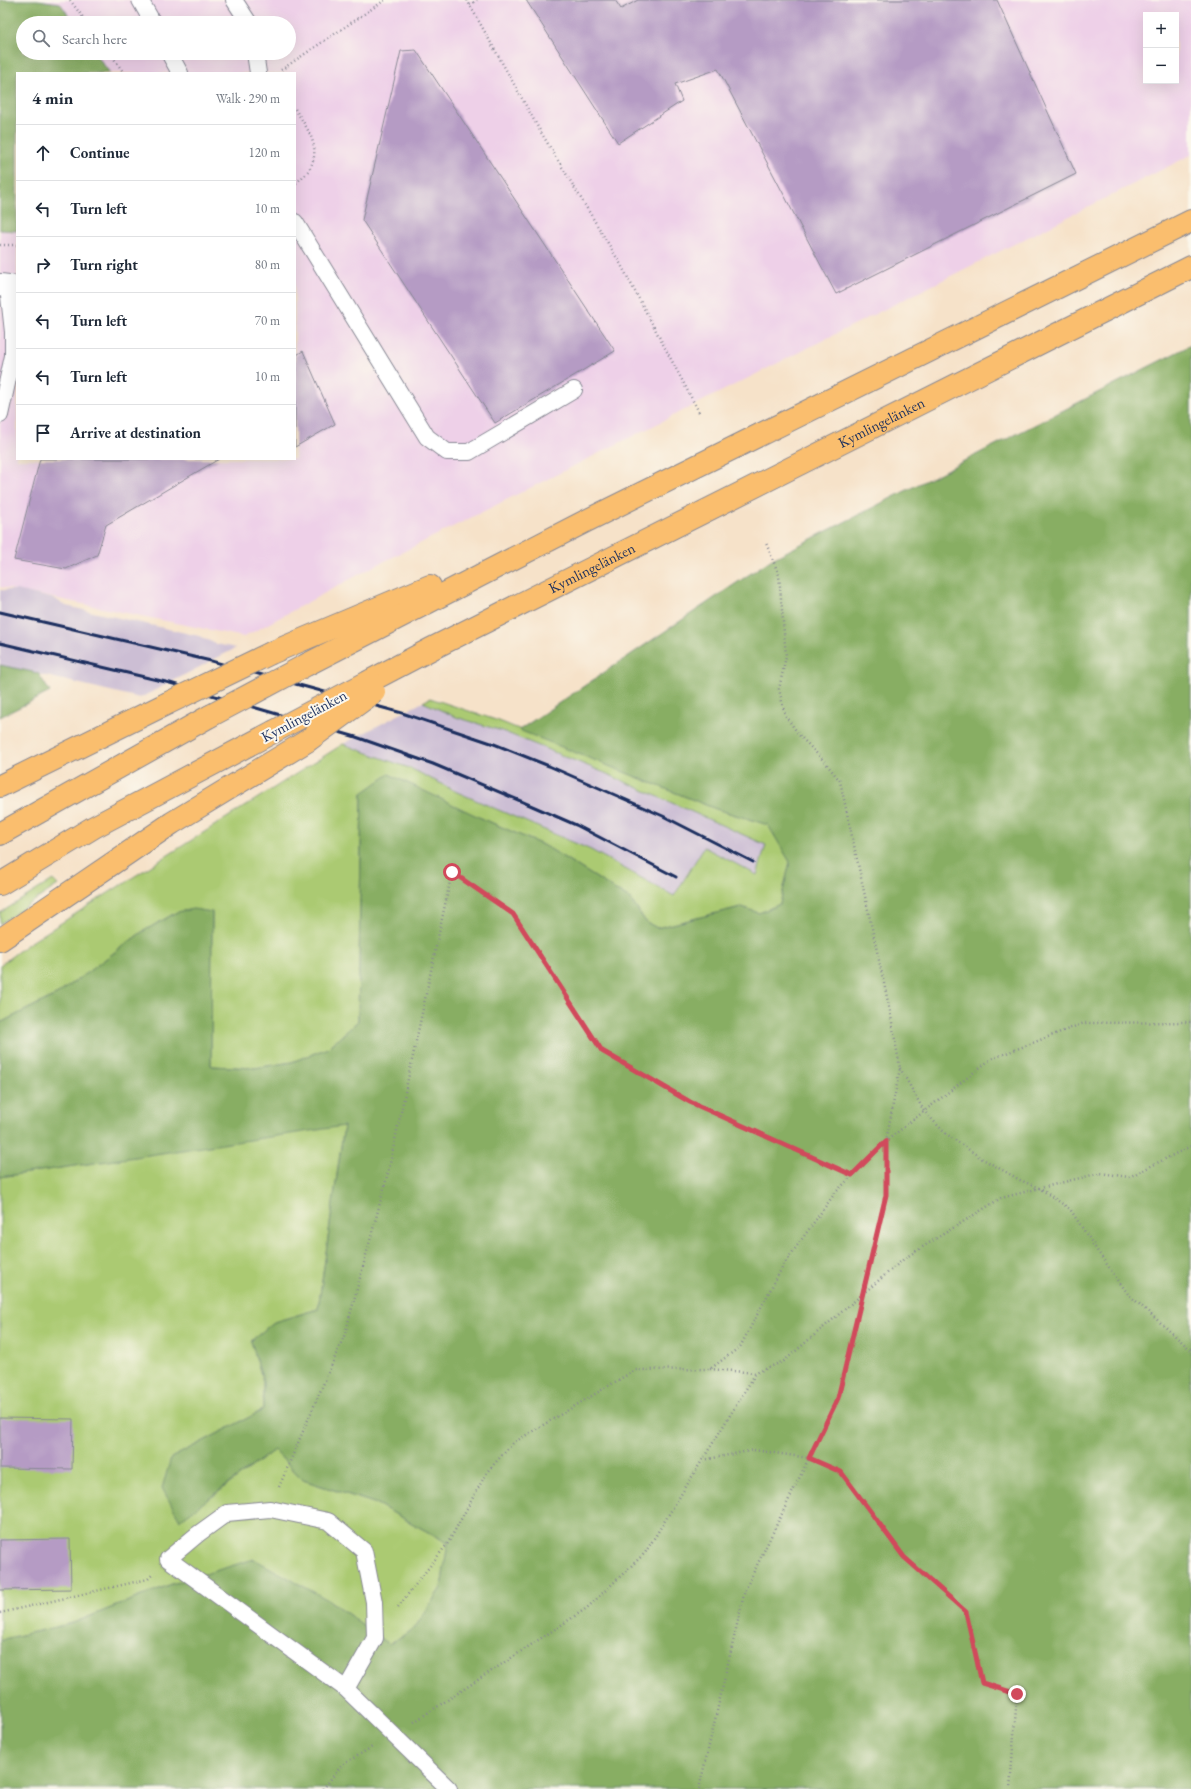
<!DOCTYPE html>
<meta charset="utf-8">
<style>
:root{--surface:#fff;--page:#f2f2f3;--text:#1f2937;--muted:#747a83;--line:#e0e1e3}
body{margin:0;font-family:"EB Garamond",serif;background:var(--page);color:var(--text)}
.controls{position:absolute;right:12px;top:12px;display:grid;overflow:hidden;border-radius:0px;box-shadow:0 4px 16px #0002}
.controls button{width:36px;height:36px;display:grid;place-items:center;padding:0;border:0;border-bottom:1px solid var(--line);background:var(--surface);color:var(--text);font:20px sans-serif}
.stop{position:absolute;width:12px;height:12px;margin:-9px;border:3px solid #d1495b;border-radius:50%;background:#fff}
.stop.end{background:#d1495b;border-color:#fff;box-shadow:0 1px 4px #0008}
.list{margin:0;padding:0;list-style:none}
h2{display:flex;justify-content:space-between;align-items:center;height:52px;margin:0;padding:0 16px;font-size:17px}
h2 small{font-size:13px;font-weight:400;color:var(--muted)}
.list li{display:grid;grid-template-columns:26px 1fr auto;gap:12px;align-items:center;box-sizing:border-box;height:56px;padding:0 16px;border-top:1px solid var(--line)}
.list b{display:block;font-size:15px;white-space:nowrap}
.list em{font-size:13px;font-style:normal;color:var(--muted)}
.icon{flex:none;width:22px;height:22px;fill:none;stroke:currentColor;stroke-width:2;stroke-linecap:round;stroke-linejoin:round}
.map{position:relative;flex:none;width:1191px;height:1789px;overflow:hidden}
.search{position:absolute;background:var(--surface);box-shadow:0 4px 16px #0002;left:16px;top:16px;width:280px;height:44px;display:flex;align-items:center;gap:10px;box-sizing:border-box;padding:0 14px;border-radius:22px;color:var(--muted);font-size:15px}
.panel{position:absolute;background:var(--surface);box-shadow:0 4px 16px #0002;left:16px;top:72px;width:280px;height:388px;border-radius:0px}
.map>svg:first-child{display:block}
.built{fill:#eed0e8;fill-rule:evenodd}
.industrial{fill:#ccbed4}
.green{fill:#abca72;stroke:#637c68}
.forest{fill:#88ae64;stroke:#526e61}
.building{fill:#b59bc4}
.lines{fill:none;stroke-linecap:round;stroke-linejoin:round}
.service-casing{stroke:#888894;stroke-width:18}
.minor-casing{stroke:#888894;stroke-width:24}
.motorway-casing{stroke:#888894;stroke-width:24}
.path{stroke:#888894;stroke-width:2.5;stroke-dasharray:1 3;stroke-linecap:butt}
.service{stroke:#fff;stroke-width:16}
.minor{stroke:#fff;stroke-width:22}
.motorway{stroke:#fabe6e;stroke-width:22}
.rail{stroke:#1b2f5e;stroke-width:3}
.motorway-bridge-casing{stroke:#888894;stroke-width:24;stroke-linecap:butt}
.motorway-bridge{stroke:#fabe6e;stroke-width:22}
.route{stroke:#d1495b;stroke-width:5}
.labels{text-anchor:middle;stroke-width:4;stroke-linejoin:round;paint-order:stroke}
.street-label{font-size:15px;fill:#1b2f5e;stroke:#fbf7ec}
</style>
<div class="map">
<svg width="1191" height="1789" viewBox="0 0 1191 1789">
<rect width="100%" height="100%" fill="#fbf7ec"/>
<filter id="ink" filterUnits="userSpaceOnUse"><feTurbulence type="fractalNoise" baseFrequency=".025" numOctaves="2"/><feDisplacementMap in="SourceGraphic" scale="8" xChannelSelector="R" yChannelSelector="G"/><feConvolveMatrix kernelMatrix="1 2 1 2 8 2 1 2 1" color-interpolation-filters="sRGB"/></filter>
<filter id="wash" filterUnits="userSpaceOnUse"><feTurbulence type="fractalNoise" baseFrequency=".012" numOctaves="4" result="noise"/><feDisplacementMap in="SourceGraphic" scale="16" xChannelSelector="R" yChannelSelector="G"/><feGaussianBlur stdDeviation="0.9" result="paint"/><feColorMatrix in="noise" values="0 0 0 0 0 0 0 0 0 0 0 0 0 0 0 0 0 1.4 0 .05"/><feComposite in="paint" operator="in"/></filter>
<g filter="url(#wash)">
<rect width="100%" height="100%" fill="#f6e2c9"/>
<path class="built" d="M0,0h1191v155l-824,415 -123,67 -244,-50zM1146,15h30v66h-30zM23,23h266v30h-266zM17,73h278v386h-278z"/>
<path class="industrial" d="M0,590h17l38,9 11,7 133,30 17,8 20,4 -96,50 -140,-33z
M423,702l33,15 46,14 103,42 161,72 -9,30 -68,-5 -15,26 -83,-46 -134,-58 -45,-23 -69,-25z"/>
<path class="green" d="M430,698l69,23 217,88 53,16 21,37 -10,42 -21,9 -18,-6 -84,21 -11,-6 -16,-23 -83,-52 -66,-29 -119,-25 -4,228 -30,27 -36,14 -37,6 -44,-2 1,-153 -35,-1 -35,20 -84,62 -58,29v-58l28,-21 315,-200 69,25 45,23 134,58 83,46 30,-49 53,28 9,-30 -161,-72 -103,-42 -46,-14 -33,-15z
M53,880l5,5 -58,39v-11z
M344,1125l-26,184 -44,13 -23,19 12,40v29l-92,48 41,39 62,-47 29,30 74,24 71,39 -7,45 -27,41 -25,15 -59,-43 -158,-17 -99,39 -73,17v-463z"/>
<path class="forest" d="M0,0h37l23,3 14,20h-51v30h72l15,20h-93v158l-17,-1z
M1191,345v1444h-1191v-149l73,-17 99,-39 82,-25 76,42 59,43 25,-15 27,-41 7,-45 -71,-39 -74,-24 -29,-30 -94,70 -18,-32 9,-30 92,-48v-29l-12,-40 23,-19 44,-13 26,-183 -344,51v-154l58,-29 84,-62 35,-20 16,-3 19,3 -1,154 44,2 37,-6 36,-14 30,-27 4,-228 27,-19 92,44 66,29 83,52 16,23 11,6 84,-21 18,6 21,-9 10,-42 -22,-37 -52,-16 -197,-79 253,-171z
M0,665l38,8 12,19 -50,25z"/>
<g id="blocks">
<path class="building" d="M526,0h89l6,9 17,-9h359l79,174 -240,120 -118,-225 -43,15 7,17 -64,42z
M416,50l199,301 -120,72 -133,-203 39,-169z
M303,351l32,73 -40,23v-91z
M40,459h179l-113,66 -9,30 -31,14 -52,-9z
M0,1418l73,1 -1,50 -72,-1z
M70,1539l1,50 -71,1v-50z"/>
</g>
</g>
<g filter="url(#ink)">
<use href="#blocks" fill-opacity="0" stroke="#888894" stroke-width="1"/>
<g class="lines">
<g class="service-casing">
<path id="service" d="M140,0l13,23
M234,0l15,23
M169,53l11,20
M255,53l3,20
M295,222l132,215 20,15h22l105,-62
M0,415l13,-59v-24l-5,-45
M346,1689l29,-51 -1,-36 -10,-51 -36,-30 -58,-12 -43,4 -29,21 -30,25 178,130 103,100"/>
</g>
<g class="minor-casing">
<path id="minor" d="M0,285l17,2"/>
</g>
<g class="motorway-casing">
<g id="motorway">
<path d="M271,653l159,-67"/>
<path d="M308,664l276,-142 607,-301"/>
<path id="s1" d="M370,681l61,-32 760,-382"/>
<path d="M0,786l166,-82"/>
<path d="M0,834l210,-118"/>
<path d="M0,884l94,-57 179,-95"/>
<path d="M0,940l172,-117 135,-82"/>
</g>
</g>
<path class="path" d="M70,0l17,23
M467,0l72,129 81,134 80,151
M470,5l7,-5
M110,53l14,20
M281,70l104,-70
M295,109c11,18 27,37 15,59 -3,6 -10,11 -15,16
M0,245h17
M900,1068l24,43 21,22 36,25 39,22 19,8 31,21 28,43 30,42 63,56
M710,1369l46,4 28,-12 121,-103 96,-60 99,-25 29,4 62,-31
M703,1460l51,-10 55,8 32,14 63,85 62,55 16,71 35,11 -7,95
M279,1487l66,-153 43,-161 64,-301 61,42 89,137 88,51 162,73
M398,1607l50,-64 39,-71 26,-29 122,-73 75,-1 30,-22 44,-83 51,-71 51,-52 105,-82 93,-36 107,-1
M0,1613l148,-34 4,-4
M414,1722l173,-114 58,-55 111,-180
M323,1789l19,-24 30,-18
M699,1789l46,-199 93,-192 48,-203v-54l14,-73 -10,-57 -50,-230 -15,-19 -26,-27 -14,-20 -6,-26 7,-33 -7,-81 -13,-32"/>
<use href="#service" class="service"/>
<use href="#minor" class="minor"/>
<use href="#motorway" class="motorway"/>
<path class="rail" d="M0,612l211,49 191,52 92,31 55,22 114,50 90,46
M0,643l170,40 186,54 77,27 90,38 53,23 100,52"/>
<g class="motorway-bridge-casing">
<path id="motorway-bridge" d="M166,704l105,-51
M210,716l98,-52
M273,732l97,-51
M307,741l67,-49"/>
</g>
<use href="#motorway-bridge" class="motorway-bridge"/>
</g>
</g>
<g class="lines" filter="url(#ink)">
<path class="route" d="M452,872l61,42 89,137 88,51 162,73 34,-34v54l-48,203 -29,60 32,14 63,85 62,55 16,71 35,11"/>
</g>
<g class="labels">
<g class="street-label">
<text dy="5" stroke="none"><textPath href="#s1" startOffset="573">Kymlingelänken</textPath></text>
<text dy="5" stroke="none"><textPath href="#s1" startOffset="249">Kymlingelänken</textPath></text>
<text transform="translate(304 716) rotate(-28)" y="5">Kymlingelänken</text>
</g>
</g>
</svg>
<div class="controls">
<button>+</button>
<button>−</button>
</div>
<div class="stop" style="left:452px;top:872px"></div>
<div class="stop end" style="left:1017px;top:1694px"></div>
<div class="search"><svg class="icon" aria-label="search" viewBox="0 0 24 24"><circle cx="10" cy="10" r="6"/><path d="M15 15l6 6"/></svg>Search here</div>
<section class="panel">
<h2>4 min<small>Walk · 290 m</small></h2>
<ul class="list">
<li><svg class="icon" aria-label="ahead" viewBox="0 0 24 24"><path d="M12 20V5M6 11l6-6 6 6"/></svg><div><b>Continue</b></div><em>120 m</em></li>
<li><svg class="icon" aria-label="left" viewBox="0 0 24 24"><path d="M17 20v-9H6M10 6l-5 5 5 5"/></svg><div><b>Turn left</b></div><em>10 m</em></li>
<li><svg class="icon" aria-label="right" viewBox="0 0 24 24"><path d="M7 20v-9h11M14 6l5 5-5 5"/></svg><div><b>Turn right</b></div><em>80 m</em></li>
<li><svg class="icon" aria-label="left" viewBox="0 0 24 24"><path d="M17 20v-9H6M10 6l-5 5 5 5"/></svg><div><b>Turn left</b></div><em>70 m</em></li>
<li><svg class="icon" aria-label="left" viewBox="0 0 24 24"><path d="M17 20v-9H6M10 6l-5 5 5 5"/></svg><div><b>Turn left</b></div><em>10 m</em></li>
<li><svg class="icon" aria-label="arrive" viewBox="0 0 24 24"><path d="M6 21V4h12l-3 4 3 4H6"/></svg><div><b>Arrive at destination</b></div></li>
</ul>
</section>
</div>
